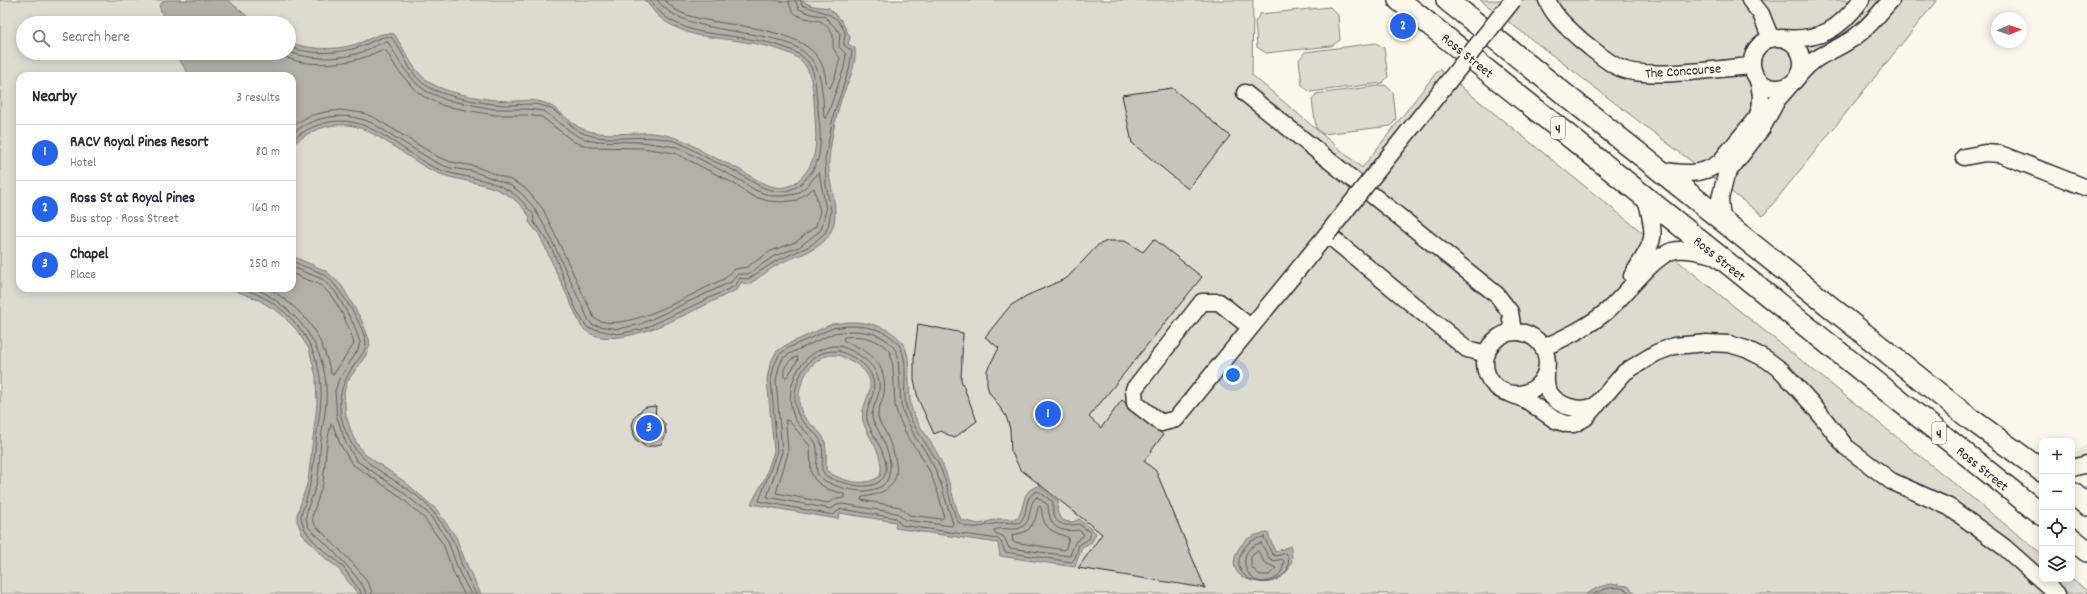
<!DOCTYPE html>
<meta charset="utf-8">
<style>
:root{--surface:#fff;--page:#f2f2f3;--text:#2b2b33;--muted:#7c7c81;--line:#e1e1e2;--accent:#2563eb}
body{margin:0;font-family:Dekko,sans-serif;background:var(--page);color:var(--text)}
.controls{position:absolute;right:12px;bottom:12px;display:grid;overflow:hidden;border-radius:8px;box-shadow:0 2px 10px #0003}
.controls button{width:36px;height:36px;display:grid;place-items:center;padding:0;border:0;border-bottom:1px solid var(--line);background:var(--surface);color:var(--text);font:20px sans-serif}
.compass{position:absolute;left:1991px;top:12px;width:36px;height:36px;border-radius:50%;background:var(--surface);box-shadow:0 2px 10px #0003;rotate:88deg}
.you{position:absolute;left:1233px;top:375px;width:14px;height:14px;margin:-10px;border:3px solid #fff;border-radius:50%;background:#1a73e8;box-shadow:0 0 0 6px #1a73e833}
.badge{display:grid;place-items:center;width:26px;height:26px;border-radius:50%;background:var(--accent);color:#fff;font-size:13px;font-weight:700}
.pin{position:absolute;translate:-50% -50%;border:2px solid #fff;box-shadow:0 1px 4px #0006}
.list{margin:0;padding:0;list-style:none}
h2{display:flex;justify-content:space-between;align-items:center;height:52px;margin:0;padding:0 16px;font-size:17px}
h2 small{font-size:13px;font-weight:400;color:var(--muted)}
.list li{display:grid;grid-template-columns:26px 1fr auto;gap:12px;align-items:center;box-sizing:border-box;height:56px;padding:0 16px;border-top:1px solid var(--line)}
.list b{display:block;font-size:15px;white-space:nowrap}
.list p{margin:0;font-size:13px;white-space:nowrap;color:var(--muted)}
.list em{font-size:13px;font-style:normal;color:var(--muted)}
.icon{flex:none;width:22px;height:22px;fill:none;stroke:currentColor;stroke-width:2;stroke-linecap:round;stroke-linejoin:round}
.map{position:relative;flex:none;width:2087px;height:594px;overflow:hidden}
.search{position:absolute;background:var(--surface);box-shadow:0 2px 10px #0003;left:16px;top:16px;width:280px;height:44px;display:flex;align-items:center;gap:10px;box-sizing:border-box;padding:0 14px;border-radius:22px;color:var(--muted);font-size:15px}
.panel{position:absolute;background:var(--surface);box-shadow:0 2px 10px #0003;left:16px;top:72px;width:280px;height:220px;border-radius:12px}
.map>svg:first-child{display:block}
.built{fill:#ebe8de}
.green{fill:#dddad0;stroke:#84827e;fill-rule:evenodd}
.water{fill:#b1afa7;stroke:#7b7a75;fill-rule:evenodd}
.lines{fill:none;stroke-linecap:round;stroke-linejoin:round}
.shore{stroke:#61605d;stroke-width:1}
.building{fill:#c7c4bc;stroke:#2b2b2b}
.minor-casing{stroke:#2b2b2b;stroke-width:19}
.major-casing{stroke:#2b2b2b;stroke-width:24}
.minor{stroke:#fbf7ec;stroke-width:16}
.major{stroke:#fbf7ec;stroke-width:21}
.minor-bridge-casing{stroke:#2b2b2b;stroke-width:19;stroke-linecap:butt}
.minor-bridge{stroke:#fbf7ec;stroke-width:16}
.labels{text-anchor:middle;stroke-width:4;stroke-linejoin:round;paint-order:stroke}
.shield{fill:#fbf7ec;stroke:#696865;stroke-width:1}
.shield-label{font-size:13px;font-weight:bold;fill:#2b2b2b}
.street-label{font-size:14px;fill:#2b2b2b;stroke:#fbf7ec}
</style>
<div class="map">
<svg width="2087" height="594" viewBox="0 0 2087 594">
<rect width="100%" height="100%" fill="#fbf7ec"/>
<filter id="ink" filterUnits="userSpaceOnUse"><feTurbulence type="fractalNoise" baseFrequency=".025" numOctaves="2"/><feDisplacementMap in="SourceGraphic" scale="8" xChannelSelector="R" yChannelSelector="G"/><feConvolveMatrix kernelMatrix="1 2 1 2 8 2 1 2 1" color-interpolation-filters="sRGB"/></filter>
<g filter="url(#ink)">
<path class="built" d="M2087,444v18l-12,-8z"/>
<path class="green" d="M0,0h1253l-1,75 110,93 77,-99 603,485v25l30,-1 15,13v3h-2087zM23,23h266v30h-266zM20,76h272v212h-272z
M1480,0h457l-174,216z
M1330,7l8,8 2,25 -9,6 -65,7 -9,-6 -2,-25 5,-8z
M1376,43l8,5 4,29 -6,6 -72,9 -8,-7 -3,-25 6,-8z
M1385,85l8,7 3,27 -5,7 -68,8 -7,-6 -4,-28 4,-6z"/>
<path class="water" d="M165,0h63l27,23h-90l-6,-18z
M644,0h129l12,2 15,-2 13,6 16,2 12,12 9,17 -2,7 7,4c2,19 -8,35 -14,52 -6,19 -10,41 -12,60 -3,24 15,53 0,75 -12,18 -34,20 -52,30 -10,6 -18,13 -28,19h-5l-2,-3 -4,8 -8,4c-32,14 -120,68 -149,33l-42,-92 -10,-12 1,-5c-7,-9 -14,-18 -24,-23 -23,-14 -52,-12 -75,-24 -24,-12 -59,-43 -83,-45 -22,-2 -40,7 -56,20v-69h-102l-15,-23h114v-11c21,8 48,9 70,1 12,-4 22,-12 35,-9 13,18 19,41 42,52 16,8 52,14 71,15 10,1 20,-2 30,0 20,2 29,22 48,29 18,6 38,3 57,3 12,-1 26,2 37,6 11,3 20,11 30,16 10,5 21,9 31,15 24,14 45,30 66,2 12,-16 10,-35 9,-55 -1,-16 -1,-38 -10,-52 -15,-22 -83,-25 -108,-30 -13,-3 -31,-11 -41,-21 -4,-5 -7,-10 -12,-14z
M292,256l34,15 16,15 20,35 7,18 1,6 -4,10 -19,27 -3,11 2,23 7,21 10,16 42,29 31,27 20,28 12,31 13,26h-123l-22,-28 -9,-6 -25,-26 -5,-13v-6l11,-34 9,-77 -1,-28 -7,-27 -13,-20 -16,-16 -21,-13 -30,-12h63z
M849,322c22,0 51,6 58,31 2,8 2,18 2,27 1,10 0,20 3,30 7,18 19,30 27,47 11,21 13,42 22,63l18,4 19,-5h19c9,-11 3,-30 22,-33l20,16c-7,13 7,26 20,17l17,14 -4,9 -10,5 -7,20 -75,-11 -2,-13 -103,-15 1,-6 -56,-9 -2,6 -87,-15 14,-26 9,-27 -7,-72 3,-15 6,-12 10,-7 46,-21zM838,355c12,5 23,9 30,21 8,14 -9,30 -5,45 6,20 22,32 17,55 -15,12 -40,5 -54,-6 0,-9 1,-19 -1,-28 -3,-12 -18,-18 -23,-29 -9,-20 3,-49 24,-57 3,-1 8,-1 12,-1z
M1268,533l7,19 15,-6c16,48 -75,46 -52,4 7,-13 17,-16 30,-17z
M1610,584l18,2 7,8h-49l13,-7z"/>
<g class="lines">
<path class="shore" d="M657,0c35,46 144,18 161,72 5,13 5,31 6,45l2,2 18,-51 2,-14 -7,-7 1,-14 -11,-12 -5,-5 -13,-2 -12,-5 -4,-9
M665,0c10,14 30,18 46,21 29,5 86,10 105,34 8,9 9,20 11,31l3,2 5,-11 5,-19 -7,-10v-13c-3,-5 -8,-12 -13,-14 -13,-3 -31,-3 -31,-21
M289,47c22,8 48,7 70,0 11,-3 21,-12 32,-10 15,17 17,39 39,51 16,9 60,17 79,17 13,0 25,-3 38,2 17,7 24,25 45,29 29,6 59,-4 88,7 9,4 18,10 27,15 10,5 21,9 31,15 15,9 27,19 45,18 16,0 33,-20 36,-36 3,-17 0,-36 -2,-53 -2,-14 0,-29 -10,-41 -19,-22 -82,-24 -110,-30 -12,-3 -29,-10 -37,-19 -4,-4 -6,-8 -10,-12
M289,52c22,8 51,8 73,0 9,-4 17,-9 26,-10l14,24 14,17 10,8 20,9 48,9h32l18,2 33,25 14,5 51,1 35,5 59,31 19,12 16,6h13l12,-2 11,-8 12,-14 7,38 -5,20 -22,17 -25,9 -26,18h-10l-7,8 -90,42 -23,5 -25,-4 -4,-4 -42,-91 -15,-25 -11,-12 -11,-8 -38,-14 -22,-3 -15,-6 -63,-39c-26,-12 -58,-8 -80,11
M279,53c19,15 61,12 83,5 8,-2 15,-7 23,-9l12,20 16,19 10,8 21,10 50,9h32l16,2 32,25 16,5 52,1 33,5 58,30 19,13 16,5 14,1 15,-2 17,-12 6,23 -4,15 -20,16 -25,9 -24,16 -12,2 -11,10c-28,12 -102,58 -130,39l-51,-109 -18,-21 -12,-7 -39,-15 -23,-4 -13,-5 -63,-39 -12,-5 -23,-3 -15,2 -16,4 -17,10
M292,140c16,-13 37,-22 59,-18 26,4 57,32 82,45 23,11 52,9 75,23 9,5 17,14 24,23 3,3 0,8 3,11 26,26 29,75 53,104l30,6 25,-5 92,-43 5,-8 8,1 28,-18 34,-15 15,-13 3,-6 3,-17 -5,-25 -1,-26 9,-46 15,-43 3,-19 -8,-6c-1,-5 2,-7 1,-12 -7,-21 -26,-21 -43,-28l-2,-5
M292,261c10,6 23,8 33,14 12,8 42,55 41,70 -1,7 -8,15 -12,20 -18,26 -18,46 -5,74 16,33 61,43 84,73 6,8 14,17 19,27 6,9 7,21 12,31 3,8 8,16 12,24
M292,267l30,12 13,12 19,34 6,17 -2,8 -19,29 -4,12 2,26 8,24 12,20 43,29 29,24 19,27 11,31 12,22
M240,288c47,13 80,54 81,102 1,17 -4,34 -5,51 -3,29 -5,47 -15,74 0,20 24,36 38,48 8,7 13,19 21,27l1,4
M255,288c46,23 75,63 71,116 -1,12 -4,24 -5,36 -2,14 -1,28 -4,42 -2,12 -14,29 -10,41 2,7 9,11 14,16 9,9 44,43 45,55
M268,288c37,23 53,44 63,86l2,1 21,-31c-4,-17 -20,-52 -36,-60 -8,-4 -18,-6 -26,-11
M849,326c19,0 38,3 50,19 11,17 3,42 7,61 6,23 24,40 34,61 8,18 10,39 18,55 15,10 25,3 41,1 6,-1 13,0 20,0 11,-9 3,-27 19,-32l15,11c-1,20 7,26 26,22l12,9 -2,6 -10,6 -4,13 -3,4 -67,-10 -4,-10 -3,-3 -97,-14 -5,-7 -55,-9 -8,6 -74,-14 18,-50 -6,-71 3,-14 5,-11 9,-7 45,-20z
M850,331c20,0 39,4 48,24l3,49 3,10 11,23 9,12 11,20 6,15 12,40 -1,2 -47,-6 -8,-7 -55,-9 -5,1 -6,4 -64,-12 15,-45 -6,-72 3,-13 4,-9 8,-5 43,-20z
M844,337c18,-2 34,1 46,15l3,15 2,38 3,11 11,24 10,12 11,20 9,24 5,20 -2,3 -33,-4 -9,-8 -39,-7 1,-3c41,-5 40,-28 25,-61 -2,-6 -8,-13 -9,-19 -1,-8 5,-16 6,-24 4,-30 -16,-43 -40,-52z
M840,346c21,7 45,23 38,49 -2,7 -7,16 -6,24 1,3 4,7 6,11 7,14 15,29 11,45 -2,12 -13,14 -23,16 -11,1 -45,-6 -49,-19 -2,-9 3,-21 -2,-30 -5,-9 -17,-15 -21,-25 -13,-32 10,-73 46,-71z
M839,351c19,7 39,19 34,42 -2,9 -8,18 -6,27 4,15 31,47 13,61 -10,8 -24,5 -35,2 -8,-2 -19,-4 -23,-13 0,-8 2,-20 -1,-28 -5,-11 -17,-16 -22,-26 -12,-21 3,-59 27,-64 4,-1 9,-1 13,-1z
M797,357l1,3 -11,17h-3c-2,-8 4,-18 13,-20z
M786,420l3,1 21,25 1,26 4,8 12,9 17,5v4l-8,1 -8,4 -52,-10 12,-40z
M1037,497l11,8c1,20 8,28 30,25l6,4 -1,2 -8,6 -5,14 -61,-8 -5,-11 -10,-5v-2c9,-4 21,2 28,-3 12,-8 5,-25 15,-30z
M1040,506c3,4 1,7 3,12 3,14 16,15 26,20l-4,12 -52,-8 -1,-7 10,-2 7,-4 6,-9 3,-12z
M1264,537l8,17 4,2 10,-3c3,4 3,12 1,17 -12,24 -61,11 -45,-18 4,-9 12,-14 22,-15z
M1261,543l8,15 5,3 8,-2 2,2c-1,8 -3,14 -10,18 -26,15 -44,-30 -13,-36z
M1258,551l6,11 12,6 -7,7h-9l-9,-8v-10z
M372,594c-1,-16 -35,-46 -46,-58 -4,-5 -10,-8 -13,-14l-1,-5 11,-34 4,-41 4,-18 2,1 7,19 12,20 45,30 27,24 19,26 11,30 10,20
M1594,594c11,-6 27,-11 37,0"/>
</g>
<path class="building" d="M1172,88l58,48 -42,53 -56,-46 -10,-48z
M1154,239l48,38 -113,140 12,11 21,-28 41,35 -19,26 12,10 49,117 -127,-20 24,-34 -82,-65 -9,-18 -1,-22 -4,-13 -17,-24 -2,-7v-15l12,-22 -14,-11 25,-31 16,-10 41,-18 31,-33 9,-4h18l18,11z
M918,324l45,9 -2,47 16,41 -23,17 -13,-7 -7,3 -16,-35 -4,-20v-21z
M656,406l-1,11 5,2 5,5 1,11 -5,9 -15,3 -11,-8 -3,-14 3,-8 4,-5 7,-5z"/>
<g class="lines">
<g class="minor-casing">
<path id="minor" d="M1547,0c8,18 21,28 35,41 13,10 25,22 40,28 28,11 97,-1 130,-3
M1750,0l11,14 10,25
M1782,38c38,3 57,-8 79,-38
M1752 63a25 25 0 1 1 50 0a25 25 0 1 1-50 0Z
M1799,75c18,-22 31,-21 53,-36 15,-10 27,-25 39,-39
M1245,93l252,202 13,17 3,20
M1964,157l21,-4 15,1 87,34
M1658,169c21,5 44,8 62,-7l37,-45c6,-13 5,-25 0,-39
M1722,221l-2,-22 6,-24 36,-47 15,-28 15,-17
M1632,276c23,-37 25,-35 14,-78
M1250,327l-31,-25h-17l-68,87 1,14 26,20 15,-4 151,-185 140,115 20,5
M1485 363a31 31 0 1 1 62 0a31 31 0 1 1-62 0Z
M1543,348c23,-11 45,-21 64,-37 17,-14 45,-54 65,-60 13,-4 32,2 45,5
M1546,371c0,7 -1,14 2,19 8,17 35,24 50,14
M1511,394l15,6 29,20 12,4h7l11,-6 40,-46 31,-19 18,-7 33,-3 22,1 17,5 20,10 16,12 30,33 34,43 45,34 58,26 55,40 53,47
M2072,468l15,-4"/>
</g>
<g class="major-casing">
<path id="major" d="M1399,0l643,515
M1447,0l521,417 74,54
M2072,493l15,12
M2072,539l15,12"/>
</g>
<use href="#minor" class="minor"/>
<use href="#major" class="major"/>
<g class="minor-bridge-casing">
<path id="minor-bridge" d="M1327,234l186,-234"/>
</g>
<use href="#minor-bridge" class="minor-bridge"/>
</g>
</g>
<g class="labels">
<g class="shield">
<rect x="1551" y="117" width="14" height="22" rx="3"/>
<rect x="1932" y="422" width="14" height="22" rx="3"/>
</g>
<g class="shield-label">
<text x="1558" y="133">4</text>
<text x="1939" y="438">4</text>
</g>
<g class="street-label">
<text transform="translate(1468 55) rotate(39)" y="5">Ross Street</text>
<text transform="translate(1683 70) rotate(-4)" y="5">The Concourse</text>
<text transform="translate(1720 258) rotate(39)" y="5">Ross Street</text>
<text transform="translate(1983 468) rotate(39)" y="5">Ross Street</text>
</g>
</g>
</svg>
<div class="controls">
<button>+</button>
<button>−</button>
<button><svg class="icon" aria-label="locate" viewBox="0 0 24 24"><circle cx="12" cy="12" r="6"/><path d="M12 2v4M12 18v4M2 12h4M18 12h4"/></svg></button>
<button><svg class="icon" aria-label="layers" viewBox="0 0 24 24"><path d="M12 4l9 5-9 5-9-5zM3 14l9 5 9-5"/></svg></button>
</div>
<svg class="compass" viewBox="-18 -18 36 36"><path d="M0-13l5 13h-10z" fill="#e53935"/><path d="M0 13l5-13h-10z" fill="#7c7c81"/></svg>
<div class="you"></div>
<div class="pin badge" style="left:1048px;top:414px">1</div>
<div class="pin badge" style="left:1403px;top:26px">2</div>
<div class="pin badge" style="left:649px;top:428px">3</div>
<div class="search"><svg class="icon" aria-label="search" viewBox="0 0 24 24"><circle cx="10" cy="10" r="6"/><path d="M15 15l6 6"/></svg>Search here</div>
<section class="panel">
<h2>Nearby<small>3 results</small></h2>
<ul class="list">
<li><span class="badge">1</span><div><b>RACV Royal Pines Resort</b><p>Hotel</p></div><em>80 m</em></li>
<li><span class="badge">2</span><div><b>Ross St at Royal Pines</b><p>Bus stop · Ross Street</p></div><em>160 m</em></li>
<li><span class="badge">3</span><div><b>Chapel</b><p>Place</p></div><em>250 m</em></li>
</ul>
</section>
</div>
